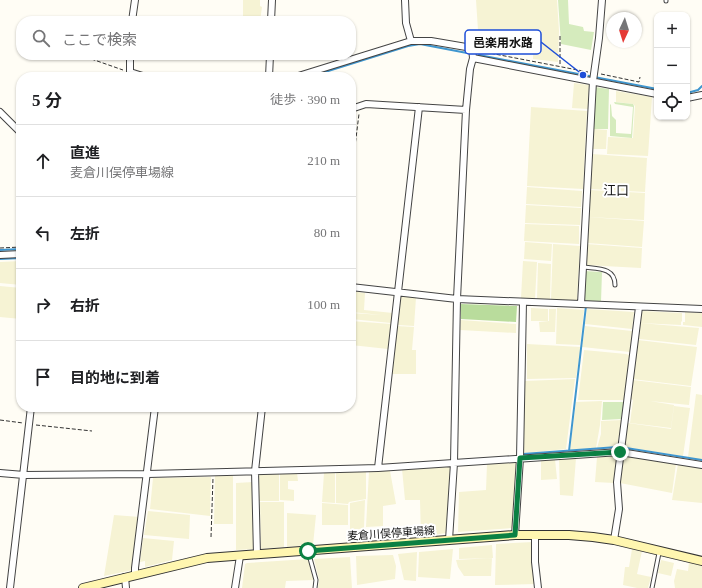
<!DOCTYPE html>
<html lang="ja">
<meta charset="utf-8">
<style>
:root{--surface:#fff;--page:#f2f2f2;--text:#202124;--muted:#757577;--line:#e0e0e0}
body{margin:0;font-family:"Times New Roman","Noto Sans JP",serif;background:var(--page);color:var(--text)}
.controls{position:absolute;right:12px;top:12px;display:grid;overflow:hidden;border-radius:8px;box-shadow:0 1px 3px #0004}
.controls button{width:36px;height:36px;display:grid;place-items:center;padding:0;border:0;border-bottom:1px solid var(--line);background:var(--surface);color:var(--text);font:20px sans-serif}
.compass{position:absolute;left:606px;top:12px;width:36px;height:36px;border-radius:50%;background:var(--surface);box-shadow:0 1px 3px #0004;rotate:184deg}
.stop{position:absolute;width:12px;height:12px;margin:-9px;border:3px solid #0b8043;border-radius:50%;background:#fff}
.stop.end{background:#0b8043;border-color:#fff;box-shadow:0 1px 4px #0008}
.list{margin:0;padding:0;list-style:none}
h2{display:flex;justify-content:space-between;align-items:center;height:52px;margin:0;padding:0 16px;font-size:17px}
h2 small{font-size:13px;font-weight:400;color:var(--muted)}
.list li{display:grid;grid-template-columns:26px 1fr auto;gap:12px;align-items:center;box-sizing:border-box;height:72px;padding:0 16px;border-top:1px solid var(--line)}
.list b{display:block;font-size:15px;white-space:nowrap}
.list p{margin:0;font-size:13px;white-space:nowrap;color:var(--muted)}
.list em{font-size:13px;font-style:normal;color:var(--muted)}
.icon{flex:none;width:22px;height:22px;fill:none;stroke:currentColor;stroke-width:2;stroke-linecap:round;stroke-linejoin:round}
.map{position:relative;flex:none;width:702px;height:588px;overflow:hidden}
.search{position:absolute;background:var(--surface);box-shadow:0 1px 3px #0004;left:16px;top:16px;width:340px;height:44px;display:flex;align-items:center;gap:10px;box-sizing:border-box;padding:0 14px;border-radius:16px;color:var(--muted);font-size:15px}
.panel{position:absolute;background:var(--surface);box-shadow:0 1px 3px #0004;left:16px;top:72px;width:340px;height:340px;border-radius:16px}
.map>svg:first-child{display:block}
.farmland{fill:#f6f3d4}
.green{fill:#d5ebbd}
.forest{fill:#b9dc9c}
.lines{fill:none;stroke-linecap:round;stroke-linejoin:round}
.stream{stroke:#3f96cf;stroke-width:2}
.lane-casing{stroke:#444;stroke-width:5}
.street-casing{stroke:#444;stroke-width:8}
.secondary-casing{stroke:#333;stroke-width:10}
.path{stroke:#333;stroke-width:1;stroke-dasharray:4 2;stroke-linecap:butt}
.lane{stroke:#fff;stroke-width:3}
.street{stroke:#fff;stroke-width:6}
.secondary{stroke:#fff6b0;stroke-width:8}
.route{stroke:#0b8043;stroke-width:5}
.labels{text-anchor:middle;stroke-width:4;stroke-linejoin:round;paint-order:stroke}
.street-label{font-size:11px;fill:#111;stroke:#fff}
.quarter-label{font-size:13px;fill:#111;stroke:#fff}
.leader{fill:none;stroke:#1d4ed8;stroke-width:1.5}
.callout-dot{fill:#1d4ed8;stroke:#fff;stroke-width:1.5}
.callout{fill:#fff;stroke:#1d4ed8;stroke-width:1.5}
.callout-label{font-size:12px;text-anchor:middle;font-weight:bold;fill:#111}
</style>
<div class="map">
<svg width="702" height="588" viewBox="0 0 702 588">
<rect width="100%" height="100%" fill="#fffdf5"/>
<path class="farmland" d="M243,0h17v6l2,1 -2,14h-9v-4l-8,-1z
M476,0h81l2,31 -1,31 -25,-3 1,-25 -56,-4z
M574,83l15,2 -1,24 -16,-1z
M616,91l36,6 -4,59 -41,-2 1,-17 25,1 2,-32 -2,-2 -17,-2z
M531,107l56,4 -4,78 -56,-3z
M594,129l13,1 -1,19h-13z
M592,154l55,4 -2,34 -55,-3z
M527,187l55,4 -1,16 -55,-3z
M590,190l55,3 -1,27 -55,-3z
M526,205l55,3 -1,17 -55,-2z
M588,217l56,4 -2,26 -55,-4z
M525,224l54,2v18l-55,-3z
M525,242l27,2 -1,17 -27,-2z
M553,244l27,2 -3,55 -26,-2z
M586,244l56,4 -1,20 -56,-3z
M21,261v24l-21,-2v-21z
M523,261l14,1 -2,37 -14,-1z
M538,263l13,1 -1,36 -13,-1z
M0,286l21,2v31l-21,-2z
M351,291l14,2 -1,17 29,3 -2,10 -40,-4v-6l31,2 -31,-3z
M400,296l16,2 -2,28 -16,-1z
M531,308l17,1v12h-17z
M557,308l27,2 -4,35 -24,-1z
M549,309h7l-1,23h-15l-1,-10 10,-1z
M587,309l47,3 -2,17 -47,-5z
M643,311l39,2v8l-1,1v3l-41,-2 1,-9z
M685,312l17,1v14l-19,-2v-3h2z
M461,320l55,4v9l-56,-3z
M351,321l40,3 -3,25 -37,-4z
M640,323l59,5 -3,17 -57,-6z
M397,326l17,1 -2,23h4v24h-24z
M585,326l47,5 -2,21 -48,-5z
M638,340l59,7 -6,39 -59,-7z
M527,344l54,3 -5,31 -49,1z
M584,350l42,4 3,1 2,4 -6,41h-47z
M575,379l-9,70 -42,4v-72z
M633,380l58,7 -2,18 -39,-4 24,4 -3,23 -41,-5 3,-23 -2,-1z
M696,394l6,1v65l-14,-3z
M602,401l-2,24 -4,23 -26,2 6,-48z
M674,406l16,2 -7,48 -58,-9 3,-24 43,6z
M622,420l-5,26 -20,2 4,-14v-13z
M617,456l-3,27 -19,-1 2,-25z
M625,456l51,8 -4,29 -52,-10 3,-25z
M576,458l-3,38 -13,-1 -1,-36z
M555,459l2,20 -16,1v-20z
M516,462l2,2 -5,64 -55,4 1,-40 27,-2 1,-26z
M678,464l24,4v35l-30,-3z
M450,467l2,1 -6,65 -25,4 -1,-37h-15l-3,-31z
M366,471v28l-17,3 -1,2 -12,-1v-31z
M369,471h21l6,33 -13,2v20l-17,1z
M335,472v31l-13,-1 2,-29z
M233,473v51h-19l1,-50z
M280,473h17l1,8h-10v8l6,1v11l-14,-1z
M258,474h21v27h-21z
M211,477l-1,39 -60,-7 3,-31z
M253,482l2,67 -19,1v-67z
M365,500l-1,28 -14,3v-28z
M260,502h24v45l-23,2z
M322,503l26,2v20h-26z
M148,511l42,4 -1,24 -45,-4z
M287,513l29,2 -3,30 -26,2z
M114,515l26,2 -7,53 -29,6z
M143,538l31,3 -2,19 -27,7v-6l-5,1z
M533,542l2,42 -40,1 1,-41z
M492,545l1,13 -34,1v-11z
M453,549l-3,30 -32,-2 1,-25z
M632,549l10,2 -5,23 14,3 -3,11h-11l-14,-3 2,-18h4z
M417,552l-1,29 -12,-1 -6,-26z
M393,555l3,11 -1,13 -38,6 -1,-29z
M350,557l2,31h-34l1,-8 -5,-21z
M492,558l-1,18h-27l-6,-9 -2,-7z
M308,559l6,21 -28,1 -1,7h-43l3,-24 2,-1z
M661,560l13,3 -3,13 -13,-3z
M689,562l13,3v23h-27l-1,-7 3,-12 11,2z"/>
<path class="green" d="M558,0h10l1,24 14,3 1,4 10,1 -3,18 -30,-6z
M595,87l14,2 -1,40h-15z
M614,102l19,2 1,2 -2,32 -22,-2v-32l1,1 1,11 4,4v13l15,1 2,-27 -18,-3z
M584,271l18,1 -1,30 -17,-1 -1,-3z
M603,402h21l-3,17 -19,1z"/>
<path class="forest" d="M461,304l56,2 -1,16 -55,-3z"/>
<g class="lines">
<path class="stream" d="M479,55l178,34
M309,77l99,-31 12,-2 47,9
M687,93l11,-3 4,-4
M0,250l21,-1
M0,259l21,-1
M626,448l76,12
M569,451l17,-145
M523,454l94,-7"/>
<g class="lane-casing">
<path id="lane" d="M666,0v1
M583,267c14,2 32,0 32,18
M308,551l8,29 -1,8
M652,588l7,-35"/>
</g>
<g class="street-casing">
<path id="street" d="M405,0l1,23 5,18
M132,21l3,-21
M271,21l1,-21
M130,55v17l16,5
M473,58l184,36
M269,77l1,-22
M295,77l116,-36h20l41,7 1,10 -3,11 -4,41 -9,189 -3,164 -5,77
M687,98l15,-3
M351,109l15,-5 100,6
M0,112l21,21
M0,255l21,-1
M351,287l106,12 245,10
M581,304l12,-223 6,-43 3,-38
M378,468l41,-361
M0,473l24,2 124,-1 230,-6 242,-16 82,13
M515,535l5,-77 3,-156
M535,535v27l3,26
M614,540l5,-31 -2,-27 22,-175
M257,555l-2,-84 7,-64
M135,575v-7l20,-161
M125,577l1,11
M10,588l21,-181
M235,588l5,-32"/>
</g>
<g class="secondary-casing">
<path id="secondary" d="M83,588l124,-30 308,-23h54l24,2 21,3 88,21"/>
</g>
<path class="path" d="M560,36v30
M479,51l109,21
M80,55l43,15
M601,74l38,8 1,-5
M351,178l8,-64
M0,248l21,-1
M0,420l23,3
M36,425l56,6
M211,537l2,-59"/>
<use href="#lane" class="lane"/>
<use href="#street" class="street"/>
<use href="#secondary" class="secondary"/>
</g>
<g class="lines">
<path class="route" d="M308,551l207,-16 5,-77 100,-6"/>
</g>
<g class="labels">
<g class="street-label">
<text transform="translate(391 533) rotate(-4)" y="4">麦倉川俣停車場線</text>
</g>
<g class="quarter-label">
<text x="616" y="195">江口</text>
</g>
</g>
<path class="leader" d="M583 75L541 42"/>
<circle class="callout-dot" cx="583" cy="75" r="4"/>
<rect class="callout" x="465" y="30" width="76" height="24" rx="4"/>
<g class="callout-label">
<text x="503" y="47">邑楽用水路</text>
</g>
</svg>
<div class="controls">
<button>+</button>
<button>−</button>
<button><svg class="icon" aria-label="locate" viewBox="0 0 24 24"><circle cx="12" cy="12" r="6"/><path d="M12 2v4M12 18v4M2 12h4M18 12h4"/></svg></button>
</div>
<svg class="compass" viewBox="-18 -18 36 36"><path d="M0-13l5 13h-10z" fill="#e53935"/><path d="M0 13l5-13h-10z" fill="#757577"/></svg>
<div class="stop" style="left:308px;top:551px"></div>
<div class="stop end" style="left:620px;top:452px"></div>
<div class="search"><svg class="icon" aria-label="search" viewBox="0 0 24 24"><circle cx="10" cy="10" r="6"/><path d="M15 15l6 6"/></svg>ここで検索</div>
<section class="panel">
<h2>5 分<small>徒歩 · 390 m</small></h2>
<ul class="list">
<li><svg class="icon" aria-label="ahead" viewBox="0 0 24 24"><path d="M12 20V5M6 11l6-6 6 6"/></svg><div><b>直進</b><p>麦倉川俣停車場線</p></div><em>210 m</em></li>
<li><svg class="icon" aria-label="left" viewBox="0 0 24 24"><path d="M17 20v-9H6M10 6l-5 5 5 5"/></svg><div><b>左折</b></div><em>80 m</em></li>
<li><svg class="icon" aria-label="right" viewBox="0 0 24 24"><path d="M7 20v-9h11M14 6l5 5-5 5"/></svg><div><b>右折</b></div><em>100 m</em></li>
<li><svg class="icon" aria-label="arrive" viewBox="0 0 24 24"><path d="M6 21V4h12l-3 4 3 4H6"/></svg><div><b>目的地に到着</b></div></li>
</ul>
</section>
</div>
